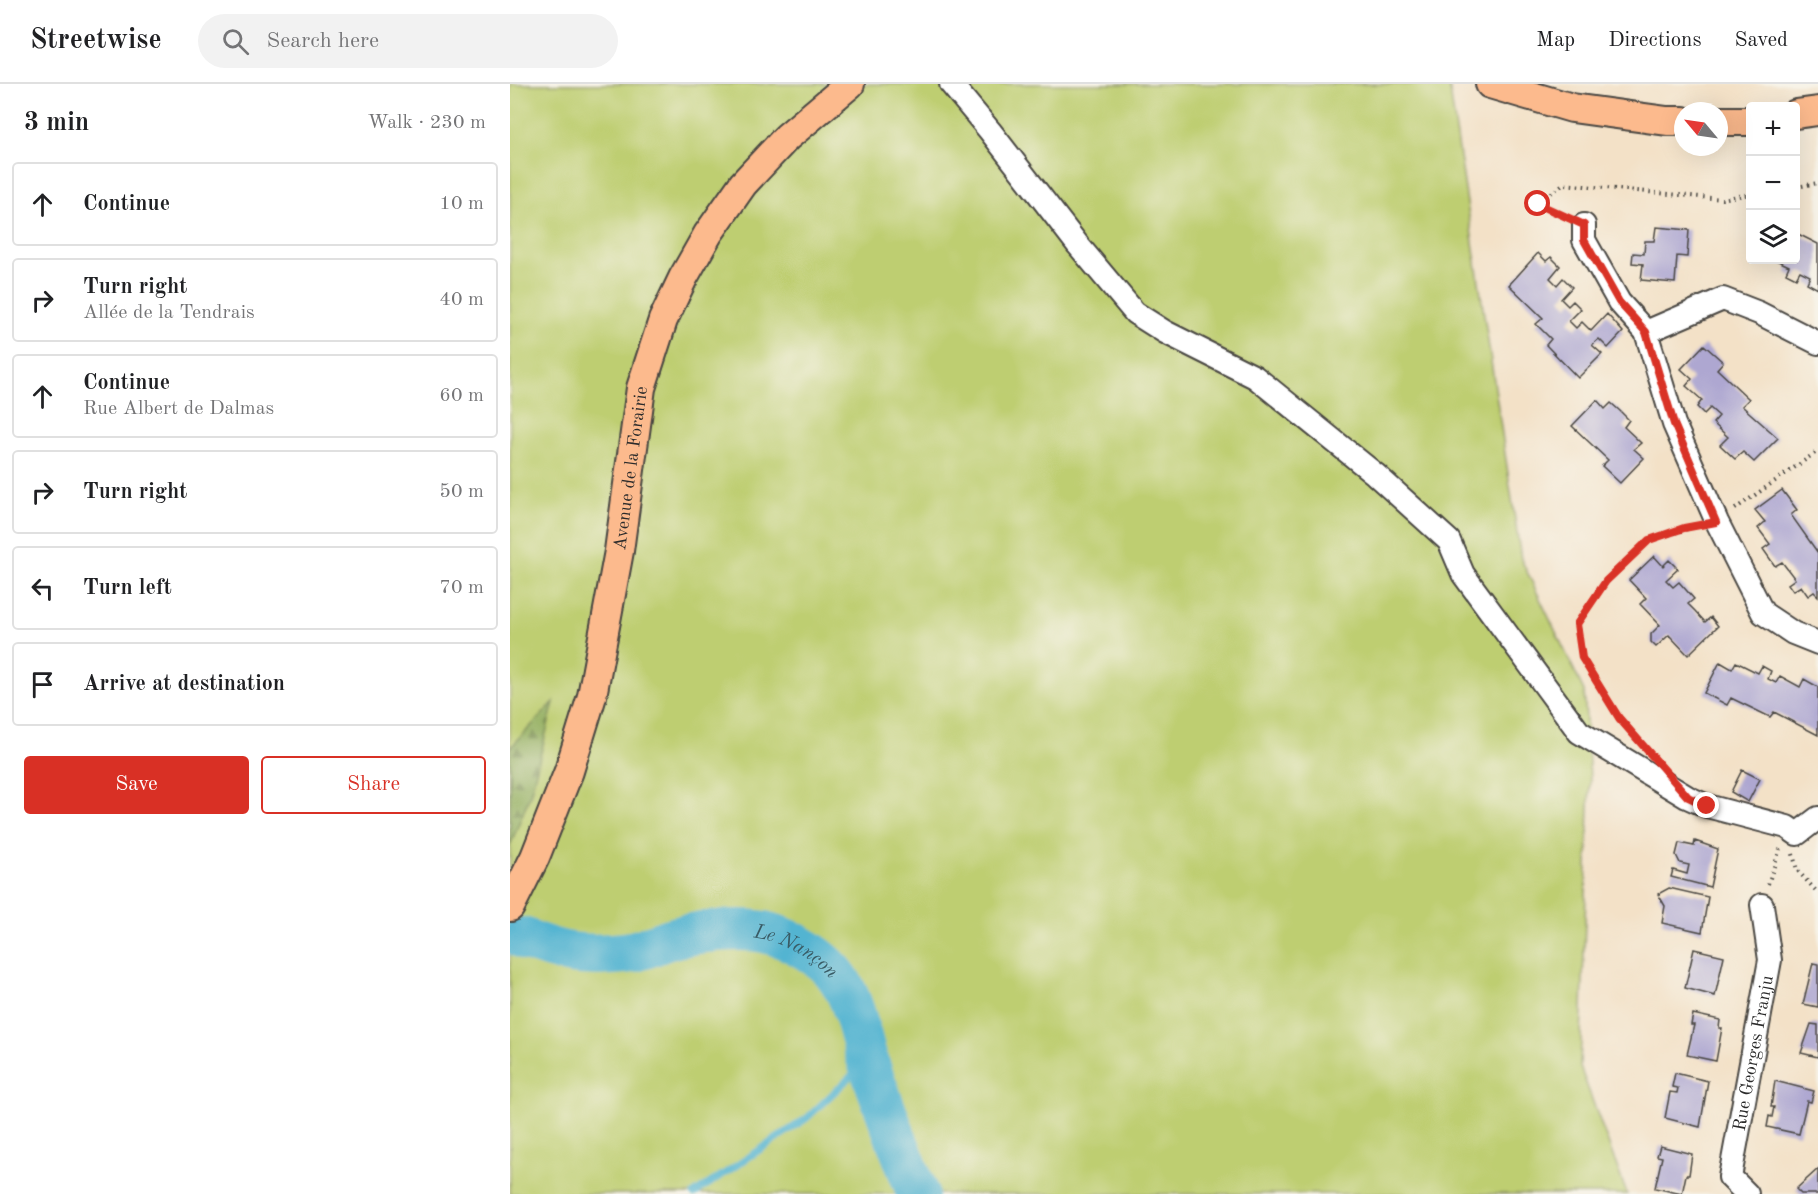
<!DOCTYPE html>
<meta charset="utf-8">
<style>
:root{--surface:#fff;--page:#f2f2f2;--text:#202124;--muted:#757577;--line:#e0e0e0;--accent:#d93025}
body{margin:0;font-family:"Old Standard TT",serif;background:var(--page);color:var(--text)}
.controls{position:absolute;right:18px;top:18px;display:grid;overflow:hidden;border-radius:6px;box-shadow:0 6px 24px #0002}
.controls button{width:54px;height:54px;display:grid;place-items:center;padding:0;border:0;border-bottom:2px solid var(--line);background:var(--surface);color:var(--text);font:30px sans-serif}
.compass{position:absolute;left:1164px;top:18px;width:54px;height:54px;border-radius:50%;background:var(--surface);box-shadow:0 6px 24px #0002;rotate:299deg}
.stop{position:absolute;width:18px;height:18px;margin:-14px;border:4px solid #d93025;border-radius:50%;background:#fff}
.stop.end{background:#d93025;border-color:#fff;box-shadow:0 2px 6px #0008}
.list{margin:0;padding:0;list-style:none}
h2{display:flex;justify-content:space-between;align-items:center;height:78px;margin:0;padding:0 24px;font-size:26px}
h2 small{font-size:20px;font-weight:400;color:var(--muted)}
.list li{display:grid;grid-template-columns:39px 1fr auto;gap:18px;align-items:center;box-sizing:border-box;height:84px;margin:0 12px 12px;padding:0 12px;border:2px solid var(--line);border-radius:6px}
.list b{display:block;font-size:22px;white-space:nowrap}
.list p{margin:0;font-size:20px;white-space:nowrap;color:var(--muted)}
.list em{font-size:20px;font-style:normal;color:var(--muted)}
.actions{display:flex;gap:12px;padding:18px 24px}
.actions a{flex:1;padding:14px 0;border:2px solid var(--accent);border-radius:6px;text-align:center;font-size:21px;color:var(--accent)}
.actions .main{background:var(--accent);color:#fff}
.icon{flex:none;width:33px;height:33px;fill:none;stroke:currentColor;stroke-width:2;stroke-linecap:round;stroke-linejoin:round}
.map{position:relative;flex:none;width:1308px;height:1110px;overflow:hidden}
header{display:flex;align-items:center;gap:36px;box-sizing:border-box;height:84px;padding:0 30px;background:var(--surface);border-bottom:2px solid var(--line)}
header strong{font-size:28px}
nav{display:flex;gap:33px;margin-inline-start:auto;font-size:21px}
.search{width:420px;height:54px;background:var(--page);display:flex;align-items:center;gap:15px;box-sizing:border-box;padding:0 21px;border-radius:33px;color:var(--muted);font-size:22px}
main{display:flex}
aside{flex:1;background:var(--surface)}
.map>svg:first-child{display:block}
.grass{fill:#bece71;stroke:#747c4e;stroke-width:1.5}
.forest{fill:url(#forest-firs);stroke:#606e47;stroke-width:1.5}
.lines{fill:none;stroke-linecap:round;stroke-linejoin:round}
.stream{stroke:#52b4d1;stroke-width:7}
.river{stroke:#52b4d1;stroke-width:42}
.building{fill:#aea7d1}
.minor-casing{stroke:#494642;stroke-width:26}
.major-casing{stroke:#494642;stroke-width:32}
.path{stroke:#494642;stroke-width:4;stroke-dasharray:1.5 4.5;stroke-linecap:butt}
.minor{stroke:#fff;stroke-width:22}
.major{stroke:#fcba8d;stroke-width:28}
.route{stroke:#d93025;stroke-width:8}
.labels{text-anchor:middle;stroke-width:5;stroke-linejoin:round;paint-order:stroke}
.street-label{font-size:18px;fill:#2b2b2b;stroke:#f7f3e8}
.water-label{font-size:20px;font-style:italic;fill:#395b65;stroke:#f7f3e8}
</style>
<header>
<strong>Streetwise</strong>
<div class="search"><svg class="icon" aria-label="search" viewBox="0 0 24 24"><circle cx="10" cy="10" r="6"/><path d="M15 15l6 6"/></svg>Search here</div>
<nav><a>Map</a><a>Directions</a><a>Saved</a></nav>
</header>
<main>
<aside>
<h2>3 min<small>Walk · 230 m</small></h2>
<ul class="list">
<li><svg class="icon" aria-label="ahead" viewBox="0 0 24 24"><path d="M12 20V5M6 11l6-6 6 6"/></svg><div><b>Continue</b></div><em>10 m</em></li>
<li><svg class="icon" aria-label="right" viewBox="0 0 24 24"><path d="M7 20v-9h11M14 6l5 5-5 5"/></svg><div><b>Turn right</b><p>Allée de la Tendrais</p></div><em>40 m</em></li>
<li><svg class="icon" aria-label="ahead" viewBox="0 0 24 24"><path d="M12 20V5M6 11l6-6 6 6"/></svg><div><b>Continue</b><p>Rue Albert de Dalmas</p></div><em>60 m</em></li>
<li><svg class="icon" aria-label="right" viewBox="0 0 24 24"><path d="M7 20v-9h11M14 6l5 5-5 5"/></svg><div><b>Turn right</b></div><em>50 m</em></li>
<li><svg class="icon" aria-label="left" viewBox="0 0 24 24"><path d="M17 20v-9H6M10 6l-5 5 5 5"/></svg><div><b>Turn left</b></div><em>70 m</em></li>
<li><svg class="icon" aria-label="arrive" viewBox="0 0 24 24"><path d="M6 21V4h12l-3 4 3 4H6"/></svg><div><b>Arrive at destination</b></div></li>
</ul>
<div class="actions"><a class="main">Save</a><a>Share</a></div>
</aside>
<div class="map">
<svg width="1308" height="1110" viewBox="0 0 1308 1110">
<defs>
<pattern id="forest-firs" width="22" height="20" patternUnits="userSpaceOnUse" patternTransform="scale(1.5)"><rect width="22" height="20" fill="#96b163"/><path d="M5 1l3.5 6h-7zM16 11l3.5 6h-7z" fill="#7b9052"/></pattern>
</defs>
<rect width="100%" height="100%" fill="#f7f3e8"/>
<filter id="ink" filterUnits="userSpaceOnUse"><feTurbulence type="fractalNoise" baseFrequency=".0167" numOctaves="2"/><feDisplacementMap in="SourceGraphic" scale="12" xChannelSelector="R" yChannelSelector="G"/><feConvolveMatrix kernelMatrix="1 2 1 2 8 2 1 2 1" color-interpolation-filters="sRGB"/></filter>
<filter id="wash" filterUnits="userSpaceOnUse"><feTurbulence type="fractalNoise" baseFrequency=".008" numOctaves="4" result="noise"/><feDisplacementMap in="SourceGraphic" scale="24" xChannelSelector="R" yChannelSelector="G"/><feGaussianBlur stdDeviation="1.35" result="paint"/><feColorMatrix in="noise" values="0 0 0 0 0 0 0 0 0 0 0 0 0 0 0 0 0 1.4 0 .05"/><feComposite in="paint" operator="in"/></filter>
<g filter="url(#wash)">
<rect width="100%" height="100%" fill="#f3e1c7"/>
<path class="grass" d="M0,0h939l72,475 63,132 6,87 -10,289 47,127h-1117z"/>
<path class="forest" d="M44,618l-24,93 -20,51v-98z"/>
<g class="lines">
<path class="stream" d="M184,1110l113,-76 61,-58"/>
<path class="river" id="s1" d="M13,854c39,17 61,19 102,15 18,-2 32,-11 48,-15 22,-6 69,-11 91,-6 28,6 64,27 78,52 14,24 18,52 26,78 16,44 32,89 50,132"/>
</g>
<g id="blocks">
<path class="building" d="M1146,143l33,3 -2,27 -10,-1 -2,27 -34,-3 2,-16 -11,-1 1,-10 11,1 1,-13h9z
M1286,149l22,11v45l-11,-6 3,-7 -10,-5 -4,7 -10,-5 3,-7 -13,-6h20z
M1028,169l8,8 5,-4 9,9 -10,12 7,7 6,-7 9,9 -11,12 7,7 5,-5 8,8 -12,12 7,7 6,-6 9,9 16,-17 16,18 -15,16 -9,-9 -7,6 10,9 -24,24 -32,-33 5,-6 -15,-15 7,-6 -34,-33z
M1194,261l19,17 -6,7 32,30 -7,7 36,32 -24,24 -11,-10 -8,7 -15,-14 8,-8 -15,-14 6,-7 -9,-8 -6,6 -7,-7 5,-7 -16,-14 6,-7 -11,-10z
M1087,316l8,9 6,-6 9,8 9,9 -5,7 17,16 -7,6 10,9 -24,25 -18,-17 6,-6 -36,-34z
M1272,406l15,20 -6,5 27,38v43l-4,-4 -6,4 -7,-10 -8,5 -5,-7 7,-5 -13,-17 -7,4 -12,-17 7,-5 -12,-16 7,-6 -10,-12z
M1144,472l9,10 6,-6 9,9 -12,11 7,7 6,-5 15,17 -6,5 7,7 10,11 6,-5 7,9 -30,29 -19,-20 -13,12 -5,-5v-8l9,-9 -20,-21 6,-6 -17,-18z
M1210,578l12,7 4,-7 22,11 4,-7 9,5 -3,8 8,4 4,-7 20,11 4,-8 14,8v48l-44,-23 -4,5 -39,-19 -4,7 -23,-12z
M1232,686l18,9 -12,23 -17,-10z
M1185,757l23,8 -8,38 -39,-10 2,-7 14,4 2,-9 -9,-2 -4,-8 3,-12 15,3z
M1159,804l39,9 -6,35 -40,-9 3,-17 -7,-12z
M1184,865l30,7 -9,40 -30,-8z
M1303,879l5,1v43l-15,-3z
M1183,930l27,6 -1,8h3l-6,33 -29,-6 7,-30h-3z
M1301,940l7,1v32l-17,-4z
M1165,989l33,8 -8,46 -35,-9 5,-26 7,1 1,-5 -6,-1z
M1265,997l39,10 -3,11 -4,-1 -8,33 -32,-7 2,-11 3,1 2,-10h-3z
M1150,1062l32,8 -3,21h-3l-4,19 -27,-6 7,-31 -5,-1z
M1308,1085v25h-17l-5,-5z"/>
</g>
</g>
<g filter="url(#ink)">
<use href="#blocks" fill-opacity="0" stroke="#494642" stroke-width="1.5"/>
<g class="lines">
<g class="minor-casing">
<g id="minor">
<path d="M441,0l39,47 88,114 57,68 30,19 90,45 120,97 74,67 14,33 116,158 108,65 20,9 80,21 10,7 21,-16"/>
<path d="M1074,141v15l35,62 27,30"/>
<path d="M1308,259l-59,-30 -36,-14 -77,33 28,92 43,98 46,91 30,20 25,10"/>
<path id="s2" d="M1237,1110l-17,-17 40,-217 -8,-55"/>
</g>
</g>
<g class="major-casing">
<g id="major">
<path d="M980,0l82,24 95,13h16"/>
<path d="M1286,30l22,-3"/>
<path d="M1209,37h31"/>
<path id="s3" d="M0,823l25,-50 34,-86 23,-75 27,-145 22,-163 22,-68 20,-42 25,-44 35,-50 44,-47 63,-53"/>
</g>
</g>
<path class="path" d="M1286,103l22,-4
M1055,132l-28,-12 26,-20 159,15 28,-5
M1225,425l83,-58
M1127,655l-18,-21 -37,-60 -5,-34 29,-43 43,-41 47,-14
M1283,770l4,16 21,23
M1258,800l12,-35"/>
<use href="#minor" class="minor"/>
<use href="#major" class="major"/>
</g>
</g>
<g class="lines" filter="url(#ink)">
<path class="route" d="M1028,120l46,21v15l35,62 27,30 28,92 42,98 -32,6 -35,12 -43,41 -29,43 5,34 37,60 69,79 19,9"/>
</g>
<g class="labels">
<g class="street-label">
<text dy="6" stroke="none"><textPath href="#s3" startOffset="458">Avenue de la Forairie</textPath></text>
<text dy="6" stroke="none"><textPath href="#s2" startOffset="150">Rue Georges Franju</textPath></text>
</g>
<g class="water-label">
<text dy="7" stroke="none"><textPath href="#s1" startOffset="284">Le Nançon</textPath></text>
</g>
</g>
</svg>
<div class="controls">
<button>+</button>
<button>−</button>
<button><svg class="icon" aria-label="layers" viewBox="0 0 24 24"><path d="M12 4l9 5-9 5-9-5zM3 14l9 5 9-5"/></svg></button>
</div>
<svg class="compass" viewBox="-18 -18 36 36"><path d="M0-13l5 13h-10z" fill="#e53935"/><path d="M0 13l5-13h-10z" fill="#757577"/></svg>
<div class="stop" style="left:1028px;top:120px"></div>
<div class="stop end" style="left:1197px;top:722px"></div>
</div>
</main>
